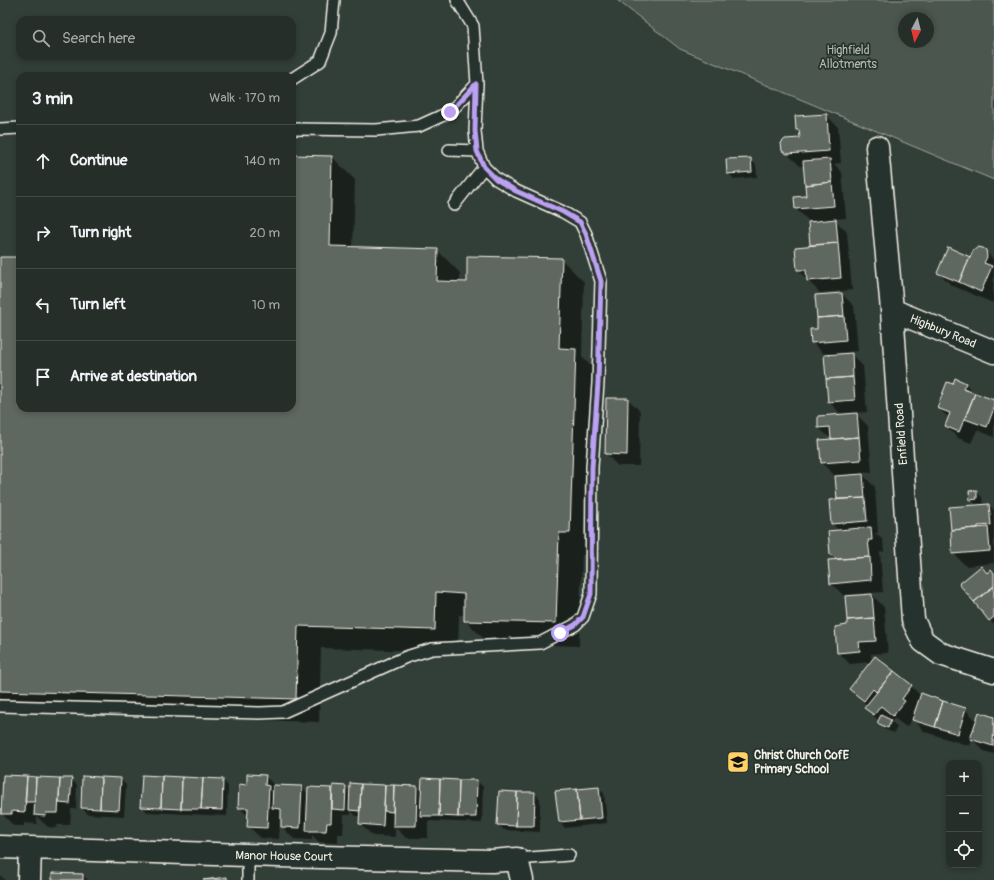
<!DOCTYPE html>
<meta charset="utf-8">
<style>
:root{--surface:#262e2a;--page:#323a36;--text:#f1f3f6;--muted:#a4a8a8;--line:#424a47}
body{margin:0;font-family:Pangolin,sans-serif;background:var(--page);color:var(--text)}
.controls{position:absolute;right:12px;bottom:12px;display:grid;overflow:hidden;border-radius:8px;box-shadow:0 2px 6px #0003}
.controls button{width:36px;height:36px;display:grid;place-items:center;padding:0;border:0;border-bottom:1px solid var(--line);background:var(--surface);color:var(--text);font:20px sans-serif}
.compass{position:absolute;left:898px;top:12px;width:36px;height:36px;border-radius:50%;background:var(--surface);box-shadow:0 2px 6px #0003;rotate:187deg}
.stop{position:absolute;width:12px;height:12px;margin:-9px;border:3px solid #bca0f2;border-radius:50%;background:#fff}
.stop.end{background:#bca0f2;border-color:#fff;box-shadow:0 1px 4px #0008}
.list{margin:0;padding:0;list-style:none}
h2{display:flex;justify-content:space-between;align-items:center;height:52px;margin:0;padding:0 16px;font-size:17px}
h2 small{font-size:13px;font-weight:400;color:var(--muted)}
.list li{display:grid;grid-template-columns:26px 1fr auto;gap:12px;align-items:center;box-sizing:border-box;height:72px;padding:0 16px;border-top:1px solid var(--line)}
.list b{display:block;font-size:15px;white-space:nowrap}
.list em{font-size:13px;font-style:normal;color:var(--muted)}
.icon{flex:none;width:22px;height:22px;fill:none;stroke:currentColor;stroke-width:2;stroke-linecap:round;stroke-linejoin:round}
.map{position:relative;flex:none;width:994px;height:880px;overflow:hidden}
.search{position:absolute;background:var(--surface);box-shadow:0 2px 6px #0003;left:16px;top:16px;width:280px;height:44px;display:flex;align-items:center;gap:10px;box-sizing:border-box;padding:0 14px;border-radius:12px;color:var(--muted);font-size:15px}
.panel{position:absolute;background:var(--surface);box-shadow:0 2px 6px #0003;left:16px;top:72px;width:280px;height:340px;border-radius:12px}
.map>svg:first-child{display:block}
.green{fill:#4c564f;stroke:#a0a49c;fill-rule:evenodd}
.shadow{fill:#0007;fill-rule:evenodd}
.building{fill:#5f6861;stroke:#f4f1e8}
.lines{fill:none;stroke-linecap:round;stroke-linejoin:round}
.lane-casing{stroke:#f4f1e8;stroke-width:14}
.street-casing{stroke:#f4f1e8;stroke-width:25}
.lane{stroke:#26332d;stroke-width:11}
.street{stroke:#26332d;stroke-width:22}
.route{stroke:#bca0f2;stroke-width:5}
.labels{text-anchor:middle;stroke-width:3.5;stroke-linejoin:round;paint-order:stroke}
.park-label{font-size:12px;fill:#b9bbb2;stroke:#26332d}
.street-label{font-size:12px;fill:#f4f1e8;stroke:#26332d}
.poi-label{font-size:12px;font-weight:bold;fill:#f4f1e8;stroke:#26332d;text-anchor:start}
</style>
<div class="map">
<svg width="994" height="880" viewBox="0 0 994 880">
<rect width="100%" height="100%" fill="#323e38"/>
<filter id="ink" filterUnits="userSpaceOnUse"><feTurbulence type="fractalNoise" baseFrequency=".025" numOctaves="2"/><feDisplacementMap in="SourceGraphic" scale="8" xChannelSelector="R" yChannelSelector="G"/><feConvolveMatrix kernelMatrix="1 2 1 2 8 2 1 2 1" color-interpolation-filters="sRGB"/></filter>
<g filter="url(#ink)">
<path class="green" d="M617,0h377v180l-314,-131zM904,18h24v24h-24z"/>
<path class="shadow" d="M826,115l12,12 3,36 -7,1 8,8 4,46 -12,1 13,13 5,58 -32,3 -22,-23 13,-24 -2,-25 -13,-12 11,-12 -3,-31h-4l-17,-16 18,-12v-4l-4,-4z
M292,156l40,1 23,23 -2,68 84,2 23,23v10h8l93,-24 23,23 -2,75 16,16 -5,182h-11l-3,91 -91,-3 -23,-23v-5h-6l-1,37 -137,-4 -2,74 -315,-9 -4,-4v-451h20v150h272z
M750,159l6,6 1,12 -23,2 -6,-6z
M949,249l22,9 14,-7 9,9 -1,43 -42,-18 -12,-12z
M842,294l12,12 4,45 -19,2v2l12,-1 12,12 4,46 -12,1 13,13 4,46 -11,1 14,14 3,46h-3l8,7 1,12h-4l3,40 -40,3 -12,-12 6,-23 -6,-7 8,-22 -7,-8 6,-23 -2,-25h-2l-12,-12 -2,-22 12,-1 -13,-12 23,-13 -13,-13 -3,-46 -14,-14 7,-13z
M965,383l11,12 18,6v36l-17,-7 -6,13 -13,-5 -12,-12 3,-8 -11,-10 15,-23z
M607,399h21l12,12 -1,55h-21l-12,-12z
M976,491l6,6 1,8h6l5,5v53l-28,3 -13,-13 24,-47 -6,-7z
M994,573v52l-4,-5 -3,-46z
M872,595l12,12 4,46 -17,1 1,8 3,-5 36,29 -12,17 13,-16 9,9 44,13 12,12 3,-7 14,4v36l-10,-3 -12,-12 -2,7 -45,-14 -12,-13 -7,8 -12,-9 -3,3 6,6 -3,6 -10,-4 -2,-3 7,4 -3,-4 -5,-2 -1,1 -2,-2 1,-2 -14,-13 2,-3 -17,-16 21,-27 -21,2 -12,-12 10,-26zM918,705l-3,8 -2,-2z
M4,776l67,3 6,6 -1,24h-5l-1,16h-13v3l-9,-1 -11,-10v7l-13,-1v3h-10l-12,-12z
M265,776l10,10 27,1 7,8v-7l24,1 13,-2 5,5 11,-7 55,2 5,5 55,-11 6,6 -1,36 -54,-2v17h-22l-11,-11v10l-22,-1 -13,-12 1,-8h-5l-5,-5v4h-7l-1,19h-5v9l-19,-1 -7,-7v5l-18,-1 -12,-12v-10l-2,-2 -1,24 -18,-1 -13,-12 1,-9 -10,-10 9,-21z
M120,779l6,6 -2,31 -36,-2 -6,-6z
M223,780l5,6 -1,30 -80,-4 -5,-6z
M598,788l6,5 3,30 -42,5 -5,-6z
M535,793l5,6v33l-36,-2 -6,-5z
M0,875l5,5h-5z
M83,875l5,5h-35z"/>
<path class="building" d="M827,114l2,37 -42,3 -5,-3 -1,-8 4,-4 15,-1 -1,-8h-3l-1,-14z
M292,155l40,1 -2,90 108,3 -1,32 30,1v-26l95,2 -3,90 17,1 -6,184h-11l-3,90 -92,-2v-27l-28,-2 -1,38 -137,-4 -2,73 -296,-8v-434h20v151h272z
M751,158l1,14 -25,2 -1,-15z
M830,159l2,23 -27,3 -2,-24z
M832,182l2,24 -39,3 -1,-12 12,-1 -1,-11z
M836,219l2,24 -28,2 -2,-23z
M838,243l3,35 -34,3 -1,-11h-9l-2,-23z
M948,247l22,10 -11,25 -22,-9z
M978,247l5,1 3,2 1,7 -3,6 8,3 -11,26 -22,-10 14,-31z
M842,293l2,23 -27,2 -2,-23z
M844,316l2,24 -35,3 -1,-14h7v-11z
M852,353l1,24 -27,2 -2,-24z
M853,377l2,23 -27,2 -2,-23z
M955,378l11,5 -3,6 12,4 -16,39 -14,-6 5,-13 -13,-5 10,-26 6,2z
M975,393l19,7v8l-7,19 -22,-8z
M606,398h22l-1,57 -22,-1z
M857,413l2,24 -28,2 -1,-12 -12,1v-12z
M859,437l2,23 -40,3 -2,-23z
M863,474l2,24 -28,1 -2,-23z
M977,490v9l-7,1 -1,-9z
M865,498l2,23 -36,3 -2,-24z
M989,504l2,21 -13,1v2l-27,2 -2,-23z
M871,527l1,13h-4l2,17 -33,2 -7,-5 -2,-23z
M988,527l2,24 -38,3 -1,-24z
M870,557l1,23 -41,4 -2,-24z
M981,566l6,7 4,-4 3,4v13l-20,16 -15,-18z
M994,586v31l-5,4 -15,-19z
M872,594l2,24 -27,2 -2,-24z
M874,618l2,23 -17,1 1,9 -23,2 -2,-26 12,-2v-5z
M875,656l19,15 -18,21 -3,-3 -9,12 -15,-12z
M894,671l18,14 -10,14 3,2 -12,15 -12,-10 -7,9 -10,-7z
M921,693l22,8 -8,26 -23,-7z
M943,701l23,7 -8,26 -23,-7z
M979,712l15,5 -1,29 -23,-7z
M881,715l10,5 -3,8 -11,-5z
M247,774l19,1 -1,10 4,1 -2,42 -20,-1 1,-19h-10l1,-24 8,1z
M3,775l24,1 -2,36 -13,-1v3h-11z
M142,775l20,1 -1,32 -21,-1z
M27,776l9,1 -1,25h-10z
M82,776l19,1 -1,32 -19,-1z
M162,776l20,1 -1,32 -20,-1z
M36,777l24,1 -2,35h-12l-1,3 -11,-1z
M101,777l20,1 -2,32 -19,-1z
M182,777l21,1 -2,31h-20z
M60,778h12l-2,26 -11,-1z
M203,778l20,1 -1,31 -21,-1z
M422,778l18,1 -1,37h-19z
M440,779l19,1 -1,37 -19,-1z
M459,780h18l-1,37h-18z
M350,783l11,1 -1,27 -11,-1z
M361,784l24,1 -2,41 -24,-2z
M273,785l29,1 -2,42 -19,-1v-18l-9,-1z
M333,785l13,1 -1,24 -13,-1z
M385,785h9l-1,27 -9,-1z
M394,785l23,1 -1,40h-23z
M308,787l24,1 -1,35h-4l-1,8h-20z
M599,787l3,31 -22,2 -3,-31z
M577,789l3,31 -21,2 -4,-31z
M499,791l18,1 -1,34 -19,-1z
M517,792h18l-1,34h-18z
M52,873l31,1v6h-31z
M227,877v3h-24z"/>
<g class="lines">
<g class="lane-casing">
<path id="lane" d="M292,79l28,-18 11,-28 3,-33
M0,129l20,-1
M292,129l84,1 43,-4 31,-14 27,-28
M449,150l28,1
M454,205l30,-38
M0,706l260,7 23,-1 123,-55 26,-8 108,-6 35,-18 8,-8 8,-23 1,-127 6,-84 3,-102 -15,-47 -6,-12 -17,-10 -47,-21 -20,-12 -12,-12 -7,-16 -2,-20 2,-47 -4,-58 -16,-26
M517,859l52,-4
M248,880v-25"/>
</g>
<g class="street-casing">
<path id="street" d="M877,147l15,163 21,310 10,21 18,13 53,17
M892,310l102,42
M0,847l278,9 214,5 25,-2 5,21
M29,880l1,-32"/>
</g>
<use href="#lane" class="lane"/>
<use href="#street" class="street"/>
</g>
</g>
<g class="lines" filter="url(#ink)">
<path class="route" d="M450,112l26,-28 -1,47 2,20 7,16 12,12 20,12 47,21 17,10 6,12 15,47 -3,102 -6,84 -1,127 -8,23 -8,8 -15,8"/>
</g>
<defs>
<g id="school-square" transform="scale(1.15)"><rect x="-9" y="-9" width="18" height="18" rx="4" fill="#ffd166" stroke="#26332d"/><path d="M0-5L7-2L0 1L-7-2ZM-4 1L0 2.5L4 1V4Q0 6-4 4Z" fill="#111"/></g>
</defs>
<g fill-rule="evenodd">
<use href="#school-square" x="738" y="762"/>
</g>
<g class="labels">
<g class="park-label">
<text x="848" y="54">Highfield<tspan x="848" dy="14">Allotments</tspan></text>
</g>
<g class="street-label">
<text transform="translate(943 331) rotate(22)" y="4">Highbury Road</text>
<text transform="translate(901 434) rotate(-94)" y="4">Enfield Road</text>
<text transform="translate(284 856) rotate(1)" y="4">Manor House Court</text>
</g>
<g class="poi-label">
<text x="754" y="759">Christ Church CofE<tspan x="754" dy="14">Primary School</tspan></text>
</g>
</g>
</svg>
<div class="controls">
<button>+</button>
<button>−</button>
<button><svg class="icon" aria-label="locate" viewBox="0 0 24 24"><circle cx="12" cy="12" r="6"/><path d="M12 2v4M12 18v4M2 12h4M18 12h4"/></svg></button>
</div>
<svg class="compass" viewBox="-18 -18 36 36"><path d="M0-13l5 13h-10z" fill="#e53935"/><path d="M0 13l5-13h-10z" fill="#a4a8a8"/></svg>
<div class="stop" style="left:560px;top:633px"></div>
<div class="stop end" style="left:450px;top:112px"></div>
<div class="search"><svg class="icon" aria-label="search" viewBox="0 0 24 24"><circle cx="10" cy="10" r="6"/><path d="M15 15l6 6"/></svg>Search here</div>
<section class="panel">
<h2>3 min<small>Walk · 170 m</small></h2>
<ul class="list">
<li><svg class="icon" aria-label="ahead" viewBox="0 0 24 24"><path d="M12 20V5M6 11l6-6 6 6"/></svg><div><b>Continue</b></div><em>140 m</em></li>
<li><svg class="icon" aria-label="right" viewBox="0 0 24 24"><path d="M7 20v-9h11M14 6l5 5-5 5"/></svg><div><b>Turn right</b></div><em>20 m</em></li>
<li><svg class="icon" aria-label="left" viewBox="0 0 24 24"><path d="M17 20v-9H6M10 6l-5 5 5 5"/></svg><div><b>Turn left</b></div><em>10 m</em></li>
<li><svg class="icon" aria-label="arrive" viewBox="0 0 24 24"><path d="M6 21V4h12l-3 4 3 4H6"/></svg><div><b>Arrive at destination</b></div></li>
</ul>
</section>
</div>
